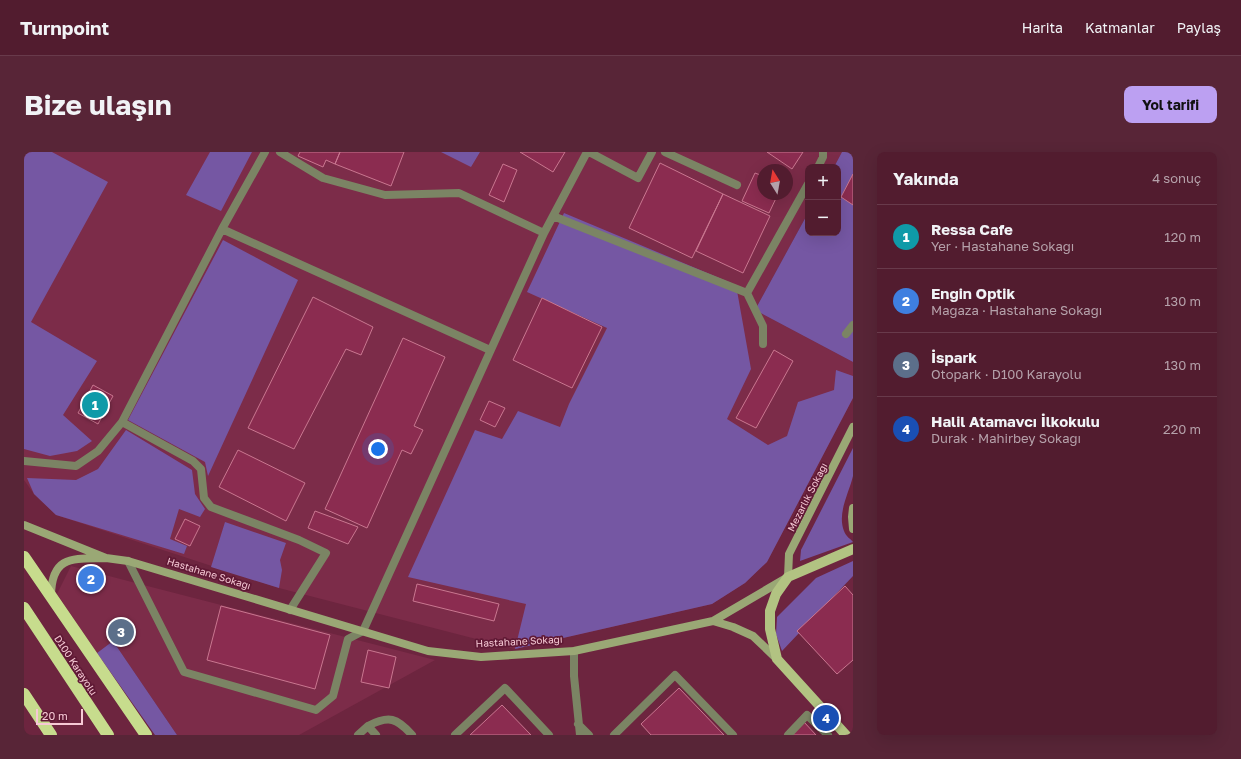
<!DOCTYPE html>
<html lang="tr">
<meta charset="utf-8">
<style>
:root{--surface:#521c2f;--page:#582537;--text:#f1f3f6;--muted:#b5a1aa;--line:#683a4b;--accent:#bca0f2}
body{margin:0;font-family:"Golos Text",sans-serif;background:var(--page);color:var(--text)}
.controls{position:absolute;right:12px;top:12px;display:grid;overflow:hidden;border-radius:8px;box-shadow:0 4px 16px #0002}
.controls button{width:36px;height:36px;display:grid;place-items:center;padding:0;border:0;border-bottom:1px solid var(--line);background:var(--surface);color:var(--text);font:20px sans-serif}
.compass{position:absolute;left:733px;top:12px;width:36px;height:36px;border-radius:50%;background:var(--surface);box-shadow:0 4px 16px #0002;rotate:349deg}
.scale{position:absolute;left:12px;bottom:10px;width:47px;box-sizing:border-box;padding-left:4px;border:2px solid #f6c9d5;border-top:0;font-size:11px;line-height:14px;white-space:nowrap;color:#f6c9d5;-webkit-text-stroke:3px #601935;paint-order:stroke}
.you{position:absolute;left:354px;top:297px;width:14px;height:14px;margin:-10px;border:3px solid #fff;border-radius:50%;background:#1a73e8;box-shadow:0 0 0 6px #1a73e833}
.badge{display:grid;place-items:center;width:26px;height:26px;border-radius:50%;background:var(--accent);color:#fff;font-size:13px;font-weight:700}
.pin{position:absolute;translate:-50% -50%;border:2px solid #fff;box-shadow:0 1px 4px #0006}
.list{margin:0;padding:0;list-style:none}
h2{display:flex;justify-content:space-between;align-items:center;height:52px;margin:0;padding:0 16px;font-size:17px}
h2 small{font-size:13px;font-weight:400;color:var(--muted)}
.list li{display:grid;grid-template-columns:26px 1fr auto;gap:12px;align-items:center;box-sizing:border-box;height:64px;padding:0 16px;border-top:1px solid var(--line)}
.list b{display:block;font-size:15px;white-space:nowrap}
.list p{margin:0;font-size:13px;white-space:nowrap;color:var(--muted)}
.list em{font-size:13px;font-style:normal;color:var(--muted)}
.map{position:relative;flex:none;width:829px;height:583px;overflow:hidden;border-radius:8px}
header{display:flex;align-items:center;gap:24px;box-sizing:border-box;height:56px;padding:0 20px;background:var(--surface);border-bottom:1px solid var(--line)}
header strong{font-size:19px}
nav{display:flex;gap:22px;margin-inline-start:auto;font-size:14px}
.intro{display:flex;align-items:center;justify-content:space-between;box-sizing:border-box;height:96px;padding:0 24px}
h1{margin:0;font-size:28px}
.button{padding:10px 18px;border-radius:8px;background:var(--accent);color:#111;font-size:14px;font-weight:700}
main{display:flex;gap:24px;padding:0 24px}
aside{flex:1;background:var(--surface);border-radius:8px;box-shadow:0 4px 16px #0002}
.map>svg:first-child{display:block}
.built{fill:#7c2c49;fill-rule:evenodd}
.green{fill:#7557a3}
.building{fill:#8b2c50;stroke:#c97790}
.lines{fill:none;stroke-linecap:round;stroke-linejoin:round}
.lane{stroke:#7b8464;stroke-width:8}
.secondary{stroke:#9aa875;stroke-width:8}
.primary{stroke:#b2c382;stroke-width:10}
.highway{stroke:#c7dc8d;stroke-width:12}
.labels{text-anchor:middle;stroke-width:3.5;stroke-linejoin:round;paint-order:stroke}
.street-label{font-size:10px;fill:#f6c9d5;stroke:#601935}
</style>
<header>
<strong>Turnpoint</strong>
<nav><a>Harita</a><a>Katmanlar</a><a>Paylaş</a></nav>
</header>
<div class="intro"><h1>Bize ulaşın</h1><a class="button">Yol tarifi</a></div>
<main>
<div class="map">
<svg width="829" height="583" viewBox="0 0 829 583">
<rect width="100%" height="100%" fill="#6d253f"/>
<path class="built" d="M0,0h818l-8,15h-26v46l-53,97 98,52v36l-86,164 -22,21 -33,21 -197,45 -236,-61 -223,-73 -22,-21 -10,-14zM739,18h24v24h-24z
M47,414l57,15 307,79 -136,75h-122l-64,-94 -16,12 -40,-59z"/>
<path class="green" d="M0,0h28l56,30 -77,140 66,39 -34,54 29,26 -15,10 -27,5 -26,-7z
M186,0h42l-31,59 -35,-16z
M417,0h39l-9,15z
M818,0h11v210l-98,-52 53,-97v20h30v-66h-4z
M540,61l172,72 15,84 -24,50 41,26 19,-9 11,-34 36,-12 2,-20 17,6v22l-86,164 -22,21 -33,21 -197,45 11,-45 -118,-27 67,-147 27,9 16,-28 42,16 9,-23 38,-76 -80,-36z
M199,88l75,40 -90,196 -3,-14 -77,-42z
M102,278l66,40 3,24 10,15 -5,8 -21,-8 -9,30 17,7 -3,8 -128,-39 -22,-21 -7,-16 49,2 22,-11z
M829,296c0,9 0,19 0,28 -4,17 -16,37 -9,55 2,6 7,8 9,11l-53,19 1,-11z
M201,370l61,21 -6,17 2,10 -3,18 -68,-21z
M829,409v15l-71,75 -6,-17 1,-17 39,-39z
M89,489l64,94h-22l-58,-82z"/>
<path class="building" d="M276,0h40l-5,12 -9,-4 -3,7 -25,-11z
M316,0h64l-13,34 -56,-22z
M496,0h45l-12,20z
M743,0h36l-11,17z
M636,11l63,31 -31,64 -63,-30z
M479,12l14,6 -13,32 -15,-7z
M731,21l8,3v18h15l-9,19 -27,-12z
M829,22v31l-12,-8z
M699,42l47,22 -27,57 -47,-22z
M289,145l60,30 -12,28 -15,-6 -52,100 -46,-21z
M518,146l60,29 -30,61 -59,-28z
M379,186l42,19 -31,69 9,4 -12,24 -9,-4 -35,78 -42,-19z
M750,198l19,11 -37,67 -20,-10z
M69,233l20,11 -15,28 -20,-11z
M465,249l16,7 -10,19 -15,-7z
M214,298l67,33 -19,38 -67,-34z
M291,359l43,16 -10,17 -40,-16z
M161,367l15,7 -10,20 -15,-7z
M393,432l82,20 -5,17 -81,-20z
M821,434l8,9v65l-16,14 -40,-43z
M197,454l109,29 -15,54 -108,-29z
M344,498l28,7 -7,31 -28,-6z
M655,536l45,47h-73l-10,-11z
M478,553l29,30h-61z
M780,570l12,13h-25z"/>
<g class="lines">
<path class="lane" d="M256,0l43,26 62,17 74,-2 85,40
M565,0l49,26 14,-26
M641,0l72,33
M794,15l5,-10v-5
M529,64l194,77 16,33v18
M198,77l268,121
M723,141l61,-109
M822,182l7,-9
M98,270l71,39 8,8 3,29 7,9 88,33 27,13 -36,57
M0,309l52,5 22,-15 24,-29 100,-193 43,-77
M104,409l56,111 132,38 17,-14 15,-57 15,-8 181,-398 43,-81
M550,499v25l6,59
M554,572l11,11
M344,574c21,-11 29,-8 44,9
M334,583l10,-9 8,9
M431,583l50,-47 44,47
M590,583l61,-60 58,60
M764,583l19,-20 21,20"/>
<path class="secondary" d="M829,356l-1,9 1,12
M0,373l82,33c-31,1 -54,-4 -55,37
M82,406l22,3 300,90 53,6 93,-6 139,-30 75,-44 1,-23 64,-127
M689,469l20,6 20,9 24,23"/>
<path class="primary" d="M822,583l-69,-76 -7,-30v-18l6,-17 12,-17 65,-28"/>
<path class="highway" d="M0,405l122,178
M0,456l84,127
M0,542l27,41"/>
</g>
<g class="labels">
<g class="street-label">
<text transform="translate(783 345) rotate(-63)" y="4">Mezarlık Sokağı</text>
<text transform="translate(185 421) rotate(17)" y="4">Hastahane Sokağı</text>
<text transform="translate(495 489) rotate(-3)" y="4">Hastahane Sokağı</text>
<text transform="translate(52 513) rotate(57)" y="4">D100 Karayolu</text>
</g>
</g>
</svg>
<div class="controls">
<button>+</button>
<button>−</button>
</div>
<svg class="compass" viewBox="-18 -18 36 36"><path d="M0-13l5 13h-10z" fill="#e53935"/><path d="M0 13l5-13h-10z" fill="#b5a1aa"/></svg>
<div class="scale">20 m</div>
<div class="you"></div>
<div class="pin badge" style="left:71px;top:253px;background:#0f9aa8">1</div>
<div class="pin badge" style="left:67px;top:427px;background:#3f7fe0">2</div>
<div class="pin badge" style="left:97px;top:480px;background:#5c6f8a">3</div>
<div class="pin badge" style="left:802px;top:566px;background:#1a4fb4">4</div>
</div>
<aside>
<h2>Yakında<small>4 sonuç</small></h2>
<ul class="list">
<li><span class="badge" style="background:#0f9aa8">1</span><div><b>Ressa Cafe</b><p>Yer · Hastahane Sokağı</p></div><em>120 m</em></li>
<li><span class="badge" style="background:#3f7fe0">2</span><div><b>Engin Optik</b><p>Mağaza · Hastahane Sokağı</p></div><em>130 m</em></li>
<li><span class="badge" style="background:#5c6f8a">3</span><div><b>İspark</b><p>Otopark · D100 Karayolu</p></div><em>130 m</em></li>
<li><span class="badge" style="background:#1a4fb4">4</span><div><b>Halil Atamavcı İlkokulu</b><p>Durak · Mahirbey Sokağı</p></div><em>220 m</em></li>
</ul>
</aside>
</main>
